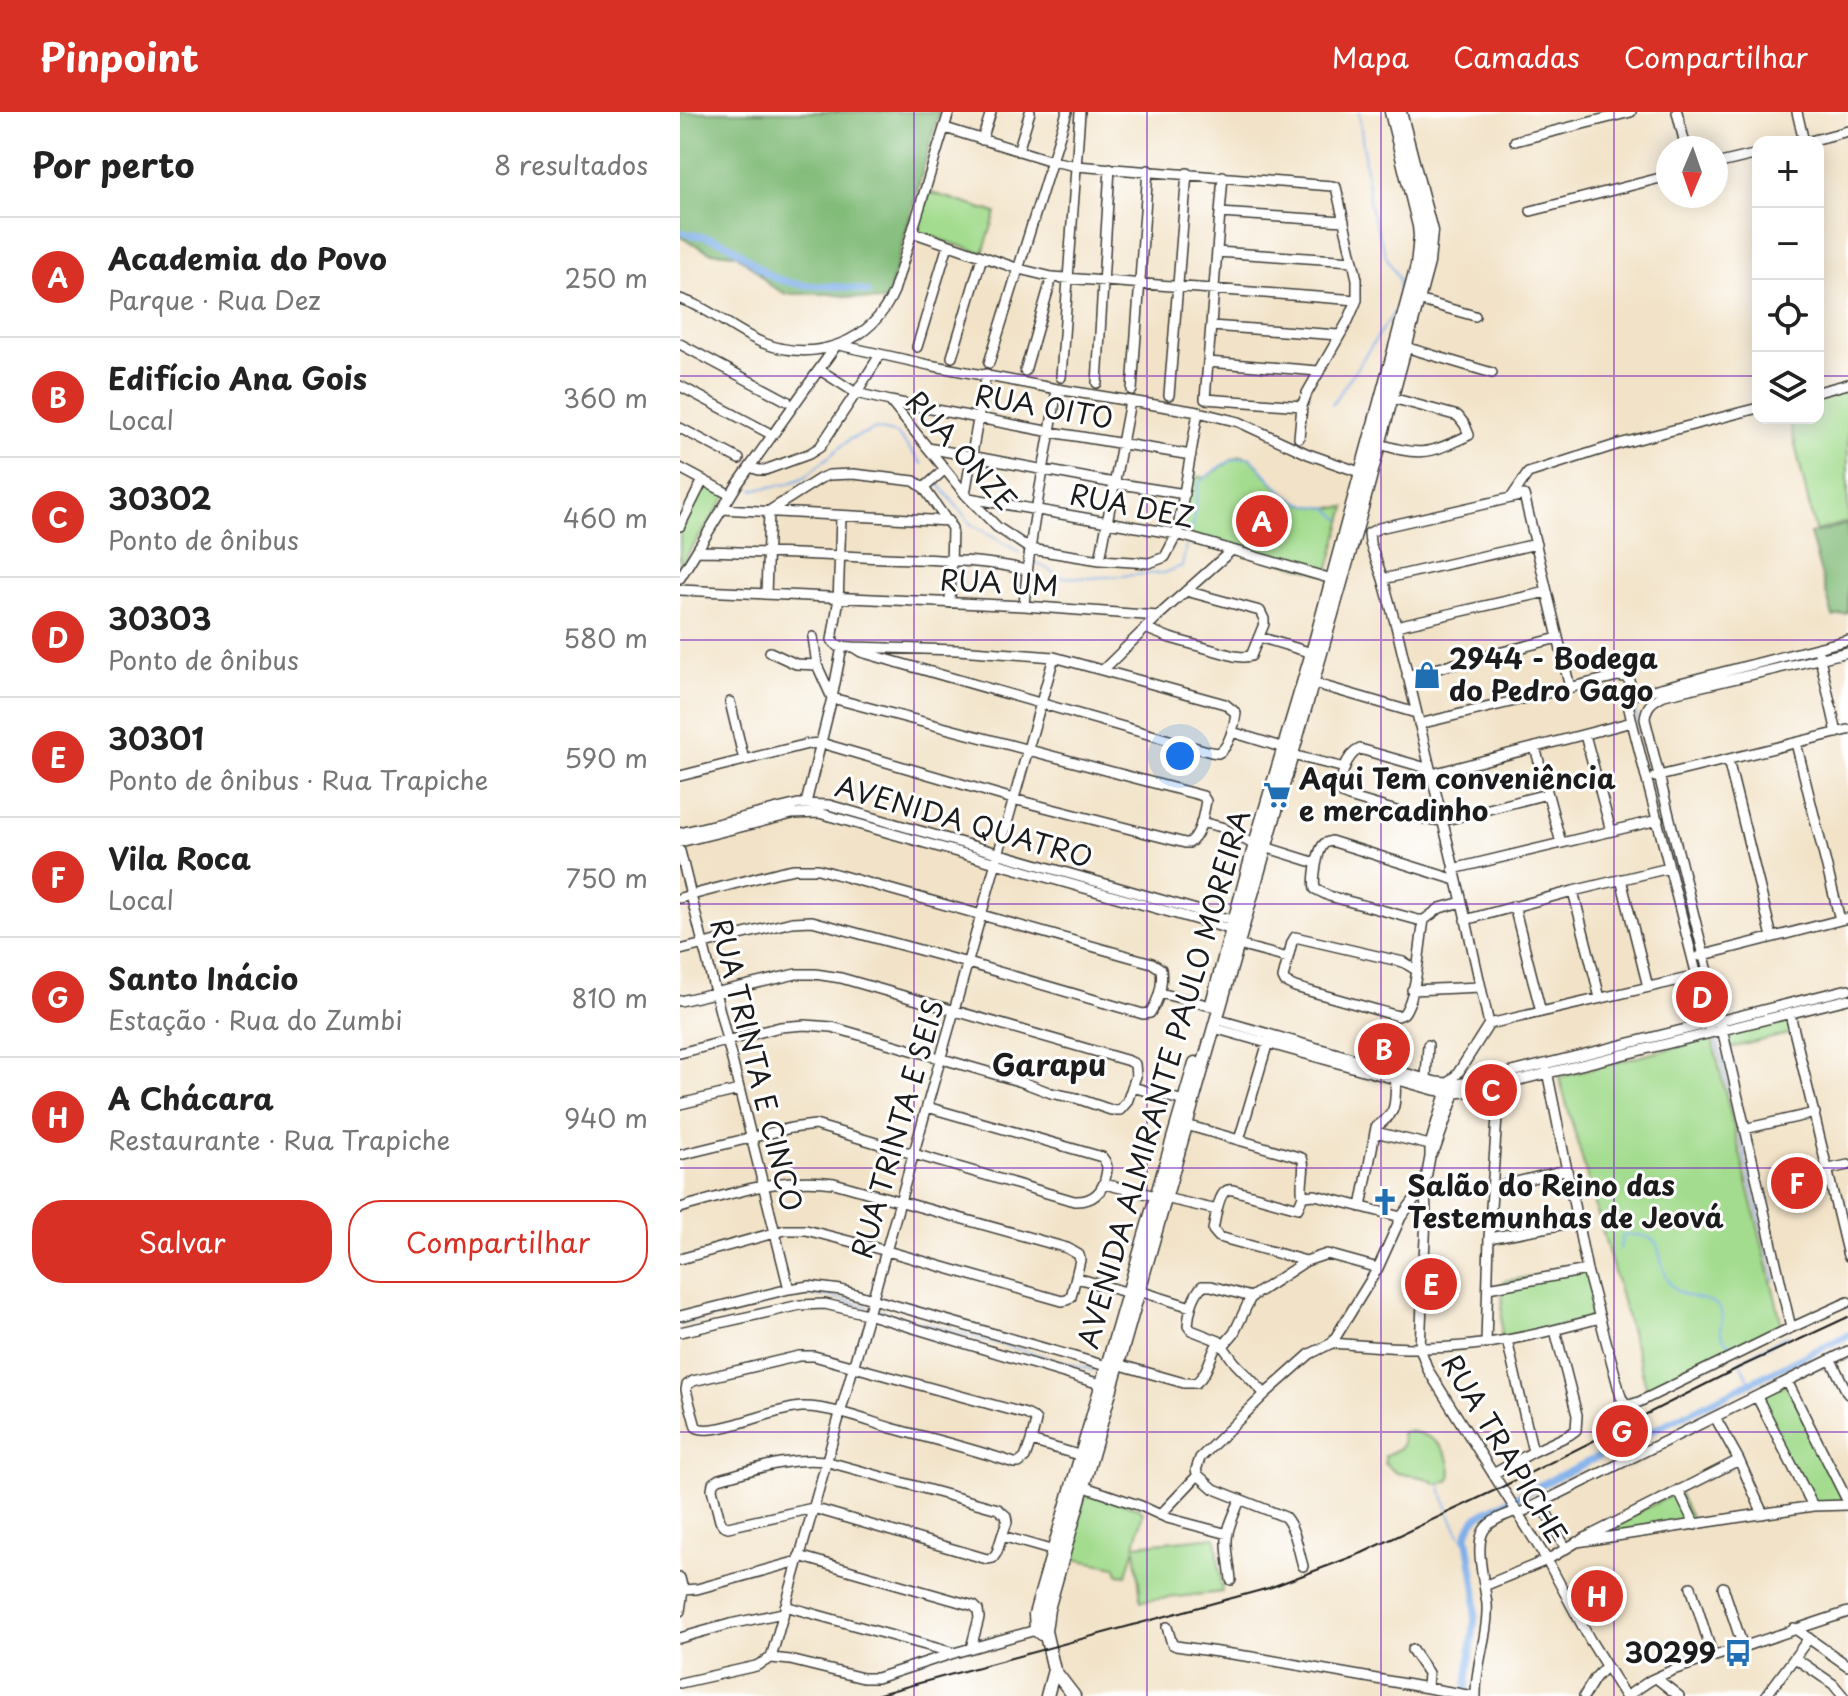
<!DOCTYPE html>
<html lang="pt">
<meta charset="utf-8">
<style>
:root{--surface:#fff;--page:#f2f2f2;--text:#222;--muted:#767676;--line:#e0e0e0;--accent:#d93025}
body{margin:0;font-family:"Playpen Sans",sans-serif;background:var(--page);color:var(--text)}
.controls{position:absolute;right:24px;top:24px;display:grid;overflow:hidden;border-radius:16px;box-shadow:0 4px 20px #0003}
.controls button{width:72px;height:72px;display:grid;place-items:center;padding:0;border:0;border-bottom:2px solid var(--line);background:var(--surface);color:var(--text);font:40px sans-serif}
.compass{position:absolute;left:976px;top:24px;width:72px;height:72px;border-radius:50%;background:var(--surface);box-shadow:0 4px 20px #0003;rotate:182deg}
.you{position:absolute;left:500px;top:644px;width:28px;height:28px;margin:-20px;border:6px solid #fff;border-radius:50%;background:#1a73e8;box-shadow:0 0 0 12px #1a73e833}
.badge{display:grid;place-items:center;width:52px;height:52px;border-radius:50%;background:var(--accent);color:#fff;font-size:26px;font-weight:700}
.pin{position:absolute;translate:-50% -50%;border:4px solid #fff;box-shadow:0 2px 8px #0006}
.list{margin:0;padding:0;list-style:none}
h2{display:flex;justify-content:space-between;align-items:center;height:104px;margin:0;padding:0 32px;font-size:34px}
h2 small{font-size:26px;font-weight:400;color:var(--muted)}
.list li{display:grid;grid-template-columns:52px 1fr auto;gap:24px;align-items:center;box-sizing:border-box;height:120px;padding:0 32px;border-top:2px solid var(--line)}
.list b{display:block;font-size:30px;white-space:nowrap}
.list p{margin:0;font-size:26px;white-space:nowrap;color:var(--muted)}
.list em{font-size:26px;font-style:normal;color:var(--muted)}
.actions{display:flex;gap:16px;padding:24px 32px}
.actions a{flex:1;padding:18px 0;border:2px solid var(--accent);border-radius:32px;text-align:center;font-size:28px;color:var(--accent)}
.actions .main{background:var(--accent);color:#fff}
.icon{flex:none;width:44px;height:44px;fill:none;stroke:currentColor;stroke-width:2;stroke-linecap:round;stroke-linejoin:round}
.map{position:relative;flex:none;width:1168px;height:1584px;overflow:hidden}
header{display:flex;align-items:center;gap:48px;box-sizing:border-box;height:112px;padding:0 40px;background:var(--accent);color:#fff}
header strong{font-size:38px}
nav{display:flex;gap:44px;margin-inline-start:auto;font-size:28px}
main{display:flex}
aside{flex:1;background:var(--surface)}
.map>svg:first-child{display:block}
.green{fill:#a3dc8e;stroke:#607c55;stroke-width:2}
.forest{fill:#82bc79;stroke:#4f6c4a;stroke-width:2}
.lines{fill:none;stroke-linecap:round;stroke-linejoin:round}
.stream{stroke:#7eaee9;stroke-width:2}
.canal{stroke:#7eaee9;stroke-width:7}
.minor-casing{stroke:#3c3a36;stroke-width:12}
.major-casing{stroke:#3c3a36;stroke-width:15}
.minor{stroke:#fff;stroke-width:9}
.major{stroke:#fff;stroke-width:12}
.tram{stroke:#1c1c1c;stroke-width:2}
.grid{fill:none;stroke:#7b2cbf;stroke-width:2;stroke-opacity:0.55}
.labels{text-anchor:middle;stroke-width:6;stroke-linejoin:round;paint-order:stroke}
.street-label{font-size:28px;fill:#1c1c1c;stroke:#fff}
.poi-label{font-size:28px;font-weight:bold;fill:#1c1c1c;stroke:#fff;text-anchor:start}
.neighbourhood-label{font-size:30px;font-weight:bold;fill:#1c1c1c;stroke:#fff}
</style>
<header>
<strong>Pinpoint</strong>
<nav><a>Mapa</a><a>Camadas</a><a>Compartilhar</a></nav>
</header>
<main>
<aside>
<h2>Por perto<small>8 resultados</small></h2>
<ul class="list">
<li><span class="badge">A</span><div><b>Academia do Povo</b><p>Parque · Rua Dez</p></div><em>250 m</em></li>
<li><span class="badge">B</span><div><b>Edifício Ana Gois</b><p>Local</p></div><em>360 m</em></li>
<li><span class="badge">C</span><div><b>30302</b><p>Ponto de ônibus</p></div><em>460 m</em></li>
<li><span class="badge">D</span><div><b>30303</b><p>Ponto de ônibus</p></div><em>580 m</em></li>
<li><span class="badge">E</span><div><b>30301</b><p>Ponto de ônibus · Rua Trapiche</p></div><em>590 m</em></li>
<li><span class="badge">F</span><div><b>Vila Roca</b><p>Local</p></div><em>750 m</em></li>
<li><span class="badge">G</span><div><b>Santo Inácio</b><p>Estação · Rua do Zumbi</p></div><em>810 m</em></li>
<li><span class="badge">H</span><div><b>A Chácara</b><p>Restaurante · Rua Trapiche</p></div><em>940 m</em></li>
</ul>
<div class="actions"><a class="main">Salvar</a><a>Compartilhar</a></div>
</aside>
<div class="map">
<svg width="1168" height="1584" viewBox="0 0 1168 1584">
<rect width="100%" height="100%" fill="#fff"/>
<filter id="ink" filterUnits="userSpaceOnUse"><feTurbulence type="fractalNoise" baseFrequency=".0125" numOctaves="2"/><feDisplacementMap in="SourceGraphic" scale="16" xChannelSelector="R" yChannelSelector="G"/><feConvolveMatrix kernelMatrix="1 2 1 2 8 2 1 2 1" color-interpolation-filters="sRGB"/></filter>
<filter id="wash" filterUnits="userSpaceOnUse"><feTurbulence type="fractalNoise" baseFrequency=".006" numOctaves="4" result="noise"/><feDisplacementMap in="SourceGraphic" scale="32" xChannelSelector="R" yChannelSelector="G"/><feGaussianBlur stdDeviation="1.8" result="paint"/><feColorMatrix in="noise" values="0 0 0 0 0 0 0 0 0 0 0 0 0 0 0 0 0 1.4 0 .05"/><feComposite in="paint" operator="in"/></filter>
<g filter="url(#wash)">
<rect width="100%" height="100%" fill="#f2e3c8"/>
<path class="green" d="M249,80l67,21 -13,40 -67,-21z
M1168,276v134l-33,9 -26,-113h29v-23z
M561,344l10,2c34,37 39,53 95,49l-19,68 -147,-42 11,-58 14,3 27,-18z
M24,372l23,11 -47,71v-36z
M1108,902l5,19 -67,16 -5,-20z
M1032,926l70,287 -135,64 -88,-312z
M906,1156l12,49 -97,22 2,-58z
M1106,1271l61,121 -40,3 -50,-108z
M726,1319c27,2 49,21 44,49l-9,4h-4l-11,-6 -29,-5 -12,-9v-8l15,-8 3,-6 -2,-9z
M406,1379l52,17 5,4 -8,33 81,-8 6,55 -81,9 -6,-54 -8,28 -9,-1 -2,-7 -47,-9z
M998,1379l16,33 -98,11z"/>
<path class="forest" d="M0,0h259l-53,190 -56,-8h-44l-18,-10 -9,-11 -23,-19 -26,-2 -30,-15z
M1168,412v89l-15,4 -23,-83z"/>
<g class="lines">
<path class="stream" d="M652,293l66,-99 1,-26 -13,-24 -16,-50 -11,-94
M257,370l35,43 47,27
M73,378l35,-6 17,-7 45,-38 26,-10 21,5 25,30
M512,421l6,-48 3,-4c14,-10 32,-27 50,-23 27,28 35,48 78,50l11,11
M355,450l26,15 29,1 74,-5 18,-7 4,-20
M961,585l-6,14 17,64
M973,670l25,102
M1035,922l60,247
M940,1137l2,-12 3,-2c13,0 23,-1 32,9 4,14 6,32 16,43 14,15 38,9 46,21 6,8 0,17 2,25 2,7 8,11 13,15
M194,1197l219,61
M0,1212l119,-29 30,1 39,11
M1071,1271l-12,-22 49,-26v-1
M761,1372c1,15 17,54 29,62"/>
<path class="canal" d="M0,120c15,4 35,5 49,13 18,10 32,29 52,35 28,10 58,2 87,12
M782,1584l4,-6 9,-73 1,-24 -9,-58c2,-11 7,-16 16,-22l365,-178"/>
</g>
</g>
<g filter="url(#ink)">
<g class="lines">
<g class="minor-casing">
<path id="minor" d="M997,0l9,36
M1117,0l7,30
M265,16l107,33 24,5 256,20 4,1 21,92v21l-9,21 -41,72 -5,13 -3,32
M302,28l9,-28
M835,29l116,-29
M1126,30l42,-11
M338,39l12,-39
M1036,52l42,-10
M543,64l-18,223 97,7
M851,99l137,-35
M540,101l124,8
M232,120l107,37 33,8 305,23
M537,140l136,9
M0,187c30,9 54,32 83,44 52,20 109,0 131,-52l55,-179
M738,188l57,16
M531,214l128,9
M0,232l107,57
M159,233l90,20 128,24 141,23 41,10 69,32 54,19
M237,235l31,-102
M725,235l87,26
M272,245l30,-100
M528,250l110,9
M309,251l78,-251
M140,258l36,23 34,8 75,93 32,33 33,22 70,11 49,3 16,-6 12,-23 21,-122
M345,259l27,-94
M381,265l19,-265
M417,271l13,-215
M0,274l87,46
M452,278l16,-220
M1138,280l30,-8
M489,283l18,-222
M210,289l161,31 140,23
M0,316l59,31
M693,330c46,14 53,14 96,-7l-4,-10 -7,-9 -66,-18
M248,336l186,35 71,11
M70,355l9,3h6l44,-16 11,-7 36,-54 24,-38
M0,356l45,24
M244,376l20,-18
M285,382l21,-120
M289,386l208,36 155,45
M831,386l17,-25 91,-29 139,-36
M42,397l227,12
M161,405l-3,87 -6,36 5,6 16,1 8,5 350,100c2,0 5,1 7,1 11,-4 17,-30 18,-40l-11,-9 -171,-47 -96,-7 -105,-3
M0,414l23,-46
M689,421l1,10 13,36 13,47 66,276 27,122
M689,421l10,-5 145,-33 46,193
M17,439c63,1 126,4 189,7 47,2 95,1 140,12
M420,448l30,-159
M0,466l57,-93 98,-138
M703,467l153,-35
M0,478l344,16 134,10
M86,482l3,-83 52,-33 8,-3 24,-1 61,7 10,7 28,40 -2,75
M344,494c5,-73 22,-144 33,-217
M716,514l151,-34
M465,516l25,10 64,18 9,1 8,-1 13,-32v-5l-4,-8 -74,-20
M579,525l53,16
M90,540l26,12 21,1
M1139,542l18,79
M424,557l54,-53 74,-66
M727,564l151,-38
M633,571l103,30
M953,583l-5,9 4,18 65,254 12,52
M953,583l215,-55
M50,590l14,58
M739,612l199,-48 7,1 4,3 4,15
M552,620l52,16
M905,623l26,96
M1116,631l44,177
M855,635l26,96
M612,643l53,13
M1048,648l44,177
M750,657l-70,-20c-14,6 -23,31 -16,46l5,2 71,21 22,3 105,-27
M752,662l200,-52
M0,664l128,-32 13,-1 192,56 172,44h4c12,-8 14,-28 17,-42l-3,-5 -371,-98 -15,-33 -4,-28
M975,665l193,-47
M126,691l26,-105 10,-51
M521,710l20,5 28,15 67,21
M0,721l118,-29 31,1 406,116
M0,730l112,-28 27,-1 414,117
M0,739l109,438
M773,757l205,-49
M941,767l27,108
M776,768l-125,-39c-2,1 -4,1 -6,2 -8,6 -12,36 -10,46l14,7 89,24h6l16,-12 22,-6
M893,779l27,107
M0,786l99,-26 15,-3h24l334,94 9,6c2,15 -2,31 -11,44l-7,1 -175,-51 -156,-42 -20,1 -112,28
M834,794l27,106
M785,808l108,-29 96,-23
M558,833l50,13
M1020,844l148,-38
M736,858l-13,-8 -108,-25 -3,5 -9,36 2,4 10,5 103,29c6,-2 6,-2 9,-8 10,-19 13,-65 17,-88
M732,878l69,-3
M480,881l51,13
M0,889l116,-27h19l26,4 288,83 6,3 1,12 -9,26 -7,8h-9l-35,-12 -25,-5 -29,-11 -190,-55 -27,-2 -25,2 -100,26
M1110,902l58,242
M536,907l220,63 22,2 30,-6 360,-89
M809,912l-31,49 -10,11 -18,61v12l-5,27 1,32 -6,132 8,22 119,190 43,80 35,56
M809,912l208,-48
M534,916l220,62 22,3 19,-2 373,-92
M867,959l40,199 34,127 5,7 3,1 10,-3 145,-71 64,-29
M746,967l2,-34
M452,975l52,14
M0,992l59,-14
M506,1013l116,33c5,11 -3,26 1,38
M1064,1017l71,-16
M695,1020l59,14
M559,1028l29,-98
M0,1043l111,-27 24,-3 259,76c18,1 29,-8 32,-26 2,-8 1,-12 -4,-18l-175,-50
M750,1044l6,-9 21,-59
M1149,1057l19,-4
M424,1072l113,26
M812,1076l73,-18
M681,1095l15,-80c23,-16 18,-22 20,-48
M0,1096c51,-14 101,-33 154,-25l233,65 12,7 1,5 -9,37 -4,3 -5,1 -175,-50 -81,-21h-21l-105,29
M809,1126l87,-16
M698,1156l-51,-14 -21,7 -87,-24 -6,-7c2,-9 5,-35 13,-39 2,-2 5,-1 7,-1l65,18 5,-12 12,-1 86,22
M397,1166l52,15
M808,1176l99,-18
M459,1179l52,16
M571,1185l-40,-11h-9c-9,10 -13,26 -14,40l3,4 28,11 16,22 30,31
M0,1204l109,-27 20,-3 32,4 272,78
M1111,1216l-71,-308 -75,-301c1,-13 7,-18 19,-24l184,-43
M0,1220l120,-27 25,-1 42,10 240,72
M827,1228l26,112
M652,1231c29,2 58,5 86,5 62,1 123,-14 182,-30
M806,1232l3,-106 10,-152
M543,1234l11,-13 17,-36 55,-36
M1151,1248l17,34
M437,1252l67,19h12c13,-11 14,-28 23,-42
M1107,1269l61,121
M1077,1285l56,109
M1035,1305l24,43 24,54
M351,1329l5,-20 -4,-4 -6,-3 -212,-58h-15l-106,25 -6,4 -1,5 10,37c17,11 81,-20 106,-20 26,-1 63,13 89,21 41,11 83,21 123,35h5l6,-5 6,-17 51,15
M813,1362l40,-22 36,-17 7,-5 1,-15 -22,-85
M518,1363l16,14 71,28c11,13 13,33 18,49
M402,1374l59,20 26,12 61,16
M998,1378l17,35
M861,1391l24,44
M481,1402l37,-39 -2,-5 4,-12 65,-64 45,-40 22,-11 46,-75 23,-51 24,-32
M838,1402l330,-163
M322,1424l5,-14 -1,-6 -8,-7 -173,-48c-38,-4 -69,8 -106,18l-6,4 -1,6 8,32 3,4 5,2 85,-19 174,51 6,-1 4,-6 5,-16 52,15
M903,1427l156,-79
M119,1444l175,50 4,4 1,8 -8,30
M0,1466l3,12 -3,21
M551,1468c-1,-12 -4,-26 -4,-38 -1,-14 9,-30 13,-43
M804,1474l63,-26 30,-18 236,-36 35,-1
M1011,1475l22,70
M1043,1475l20,60
M3,1478l14,-1 101,-28
M105,1494l169,47
M487,1515l5,17 4,2 76,11 221,39
M1114,1516l54,38
M0,1526l50,-14 53,-11
M732,1538l16,23 -1,15
M91,1546l283,-1001
M1115,1546l38,26 10,12
M976,1566l23,18
M0,1571l76,-17 15,-8 19,2 73,18h14l77,-25 82,-23
M796,1584c-1,-31 13,-62 11,-92 -2,-19 -13,-58 -3,-74 6,-10 22,-15 32,-19
M904,1584l11,-18 11,-12
M947,1584l24,-16 22,-10 175,-58
M1086,1584l43,-58"/>
</g>
<g class="major-casing">
<path id="major" d="M532,891l43,-159 57,-191 105,-387 3,-30 -1,-10 -28,-114
M365,1521l-4,1 -5,-4 -1,-16 160,-551
M374,1558l20,26
M367,1584l7,-26 -9,-39 3,-22 308,-1079 72,-267 3,-32 -31,-119"/>
</g>
<use href="#minor" class="minor"/>
<use href="#major" class="major"/>
<path class="tram" d="M192,1584l397,-108 93,-35 140,-66 238,-120 108,-50"/>
</g>
</g>
<path class="grid" d="M234,0v1584M467,0v1584M701,0v1584M934,0v1584M0,264h1078M1138,264h30M0,528h1168M0,792h1168M0,1056h1168M0,1320h1168"/>
<defs>
<g id="shop-bare" transform="scale(2.16)"><path d="M-5-2.5h2.3a2.7 3.5 0 0 1 5.4 0H5L5.5 6h-11ZM-1.5-2.5h3a1.5 2.3 0 0 0-3 0Z" fill="#1f6fb2" stroke="#fff" stroke-width="2.5" paint-order="stroke"/></g>
<g id="supermarket-bare" transform="scale(2.16)"><path d="M-6-5.5h2.5l.6 2H6L4.5 2H-2.5L-4.4-4H-6ZM-1.5 3.2a1.3 1.3 0 1 0 .1 0ZM3 3.2a1.3 1.3 0 1 0 .1 0Z" fill="#1f6fb2" stroke="#fff" stroke-width="2.5" paint-order="stroke"/></g>
<g id="church-bare" transform="scale(2.16)"><path d="M-1.2-6h2.4v3.5h3.3v2.4h-3.3V6h-2.4V-.1h-3.3v-2.4h3.3Z" fill="#1f6fb2" stroke="#fff" stroke-width="2.5" paint-order="stroke"/></g>
<g id="bus-bare" transform="scale(2.16)"><path d="M-5-6H5V4H4V6H2V4H-2V6H-4V4H-5ZM-3.5-4V0h7V-4ZM-3.5 1.2v1.5H-2V1.2ZM2 1.2v1.5H3.5V1.2Z" fill="#1f6fb2" stroke="#fff" stroke-width="2.5" paint-order="stroke"/></g>
</defs>
<g fill-rule="evenodd">
<use href="#shop-bare" x="747" y="563"/>
<use href="#supermarket-bare" x="597" y="683"/>
<use href="#church-bare" x="705" y="1090"/>
<use href="#bus-bare" x="1058" y="1541"/>
</g>
<g class="labels">
<g class="street-label">
<text transform="translate(364 295) rotate(10)" y="10">RUA OITO</text>
<text transform="translate(281 339) rotate(48)" y="10">RUA ONZE</text>
<text transform="translate(452 394) rotate(11)" y="10">RUA DEZ</text>
<text transform="translate(319 471) rotate(3)" y="10">RUA UM</text>
<text transform="translate(284 710) rotate(16)" y="10">AVENIDA QUATRO</text>
<text transform="translate(76 953) rotate(76)" y="10">RUA TRINTA E CINCO</text>
<text transform="translate(484 967) rotate(-74)" y="10">AVENIDA ALMIRANTE PAULO MOREIRA</text>
<text transform="translate(218 1017) rotate(-74)" y="10">RUA TRINTA E SEIS</text>
<text transform="translate(824 1337) rotate(59)" y="10">RUA TRAPICHE</text>
</g>
<g class="poi-label">
<text x="769" y="557">2944 - Bodega<tspan x="769" dy="32">do Pedro Gago</tspan></text>
<text x="619" y="677">Aqui Tem conveniência<tspan x="619" dy="32">e mercadinho</tspan></text>
<text x="727" y="1084">Salão do Reino das<tspan x="727" dy="32">Testemunhas de Jeová</tspan></text>
<text x="1036" y="1551" text-anchor="end">30299</text>
</g>
<g class="neighbourhood-label">
<text x="369" y="964">Garapu</text>
</g>
</g>
</svg>
<div class="controls">
<button>+</button>
<button>−</button>
<button><svg class="icon" aria-label="locate" viewBox="0 0 24 24"><circle cx="12" cy="12" r="6"/><path d="M12 2v4M12 18v4M2 12h4M18 12h4"/></svg></button>
<button><svg class="icon" aria-label="layers" viewBox="0 0 24 24"><path d="M12 4l9 5-9 5-9-5zM3 14l9 5 9-5"/></svg></button>
</div>
<svg class="compass" viewBox="-18 -18 36 36"><path d="M0-13l5 13h-10z" fill="#e53935"/><path d="M0 13l5-13h-10z" fill="#767676"/></svg>
<div class="you"></div>
<div class="pin badge" style="left:582px;top:409px">A</div>
<div class="pin badge" style="left:704px;top:937px">B</div>
<div class="pin badge" style="left:811px;top:978px">C</div>
<div class="pin badge" style="left:1022px;top:885px">D</div>
<div class="pin badge" style="left:751px;top:1172px">E</div>
<div class="pin badge" style="left:1117px;top:1071px">F</div>
<div class="pin badge" style="left:942px;top:1319px">G</div>
<div class="pin badge" style="left:917px;top:1484px">H</div>
</div>
</main>
